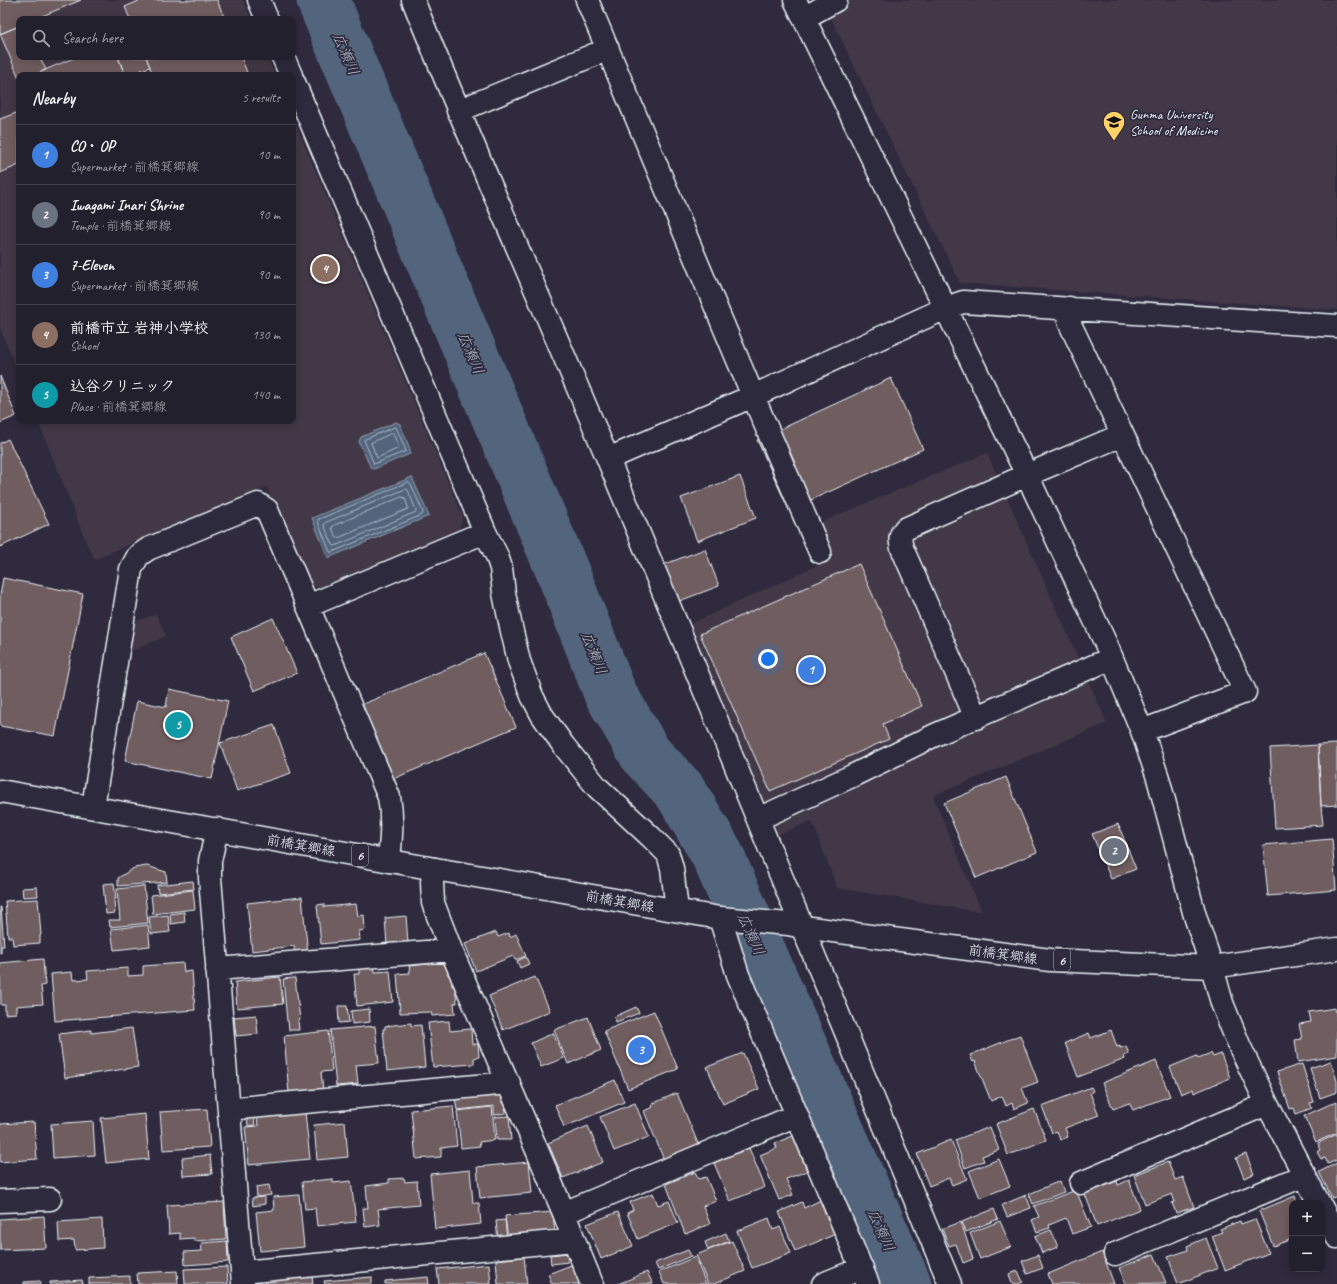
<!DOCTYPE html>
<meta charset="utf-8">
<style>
:root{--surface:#23202e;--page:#2b2836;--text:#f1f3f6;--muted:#a3a3aa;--line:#403e4a;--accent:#db2777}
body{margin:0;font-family:Caveat,"Klee One",sans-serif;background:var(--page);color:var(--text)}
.controls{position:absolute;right:12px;bottom:12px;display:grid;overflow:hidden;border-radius:8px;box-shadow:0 2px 10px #0003}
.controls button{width:36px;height:36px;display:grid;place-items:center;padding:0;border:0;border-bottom:1px solid var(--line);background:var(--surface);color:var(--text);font:20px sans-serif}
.you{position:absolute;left:768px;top:659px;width:14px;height:14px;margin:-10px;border:3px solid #fff;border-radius:50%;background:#1a73e8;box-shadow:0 0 0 6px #1a73e833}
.badge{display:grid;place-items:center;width:26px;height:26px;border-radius:50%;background:var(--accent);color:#fff;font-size:13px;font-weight:700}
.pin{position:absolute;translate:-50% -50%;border:2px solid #fff;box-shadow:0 1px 4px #0006}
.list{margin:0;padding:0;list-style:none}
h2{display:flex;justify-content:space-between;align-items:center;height:52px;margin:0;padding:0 16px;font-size:17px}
h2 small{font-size:13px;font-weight:400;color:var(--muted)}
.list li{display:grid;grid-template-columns:26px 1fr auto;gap:12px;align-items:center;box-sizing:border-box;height:60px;padding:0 16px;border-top:1px solid var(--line)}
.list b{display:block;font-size:15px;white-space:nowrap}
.list p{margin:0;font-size:13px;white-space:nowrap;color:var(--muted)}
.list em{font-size:13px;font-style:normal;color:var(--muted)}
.icon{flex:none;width:22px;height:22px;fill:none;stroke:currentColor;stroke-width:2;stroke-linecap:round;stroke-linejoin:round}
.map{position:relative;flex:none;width:1337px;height:1284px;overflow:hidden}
.search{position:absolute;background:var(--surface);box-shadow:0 2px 10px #0003;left:16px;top:16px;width:280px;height:44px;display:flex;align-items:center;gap:10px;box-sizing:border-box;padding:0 14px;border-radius:8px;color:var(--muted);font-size:15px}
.panel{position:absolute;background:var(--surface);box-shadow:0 2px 10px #0003;left:16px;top:72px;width:280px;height:352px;border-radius:8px}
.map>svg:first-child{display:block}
.built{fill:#423947}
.water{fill:#52657d;stroke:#8e9dae}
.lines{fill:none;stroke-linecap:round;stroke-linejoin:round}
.shore{stroke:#acb9c7;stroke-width:1}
.river{stroke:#52657d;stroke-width:53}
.building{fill:#705d5e;stroke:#e8f1f8}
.minor-casing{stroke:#e8f1f8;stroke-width:25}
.major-casing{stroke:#e8f1f8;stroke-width:25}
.minor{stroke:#2f2a3d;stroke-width:22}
.major{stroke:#2f2a3d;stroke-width:22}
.labels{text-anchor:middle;stroke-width:3.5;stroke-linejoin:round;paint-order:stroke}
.shield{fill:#2f2a3d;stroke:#b0b5c0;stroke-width:1}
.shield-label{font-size:13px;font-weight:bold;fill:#e8f1f8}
.poi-label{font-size:14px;fill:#e8f1f8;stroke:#2f2a3d;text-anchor:start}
.street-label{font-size:14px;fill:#e8f1f8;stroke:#2f2a3d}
.water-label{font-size:15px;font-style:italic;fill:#acb9c7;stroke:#2f2a3d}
</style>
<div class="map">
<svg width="1337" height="1284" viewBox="0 0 1337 1284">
<rect width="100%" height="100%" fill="#2f2a3d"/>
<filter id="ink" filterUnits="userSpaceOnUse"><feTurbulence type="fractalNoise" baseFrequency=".025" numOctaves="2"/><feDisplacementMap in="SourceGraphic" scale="8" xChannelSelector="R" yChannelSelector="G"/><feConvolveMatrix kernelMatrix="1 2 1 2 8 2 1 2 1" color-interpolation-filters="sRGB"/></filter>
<g filter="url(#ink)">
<path class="built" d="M0,0h243l8,19h-232v38h248l8,18h-256v300l-19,-47z
M822,0h515v310l-377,-27z
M293,118l170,399 -5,15 -137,57 -17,-7 -37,-95 -172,72 -8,-15 -49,-123h255z
M987,453l120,270 -174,73 49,116 -145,-24 -25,-67 -39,16 -85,-212 145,-67 -14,-35z
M156,614l10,22 -39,17 -10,-25z"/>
<path class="water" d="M396,422l4,2 10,25v5l-36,15 -3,-1 -12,-26 2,-5z
M412,477l17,39 -101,42 -16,-40z"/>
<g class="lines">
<path class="shore" d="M396,427l10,24 -32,13 -10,-24z
M393,433l6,15 -22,10 -6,-15z
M409,482l2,2 12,28 -1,3 -90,37h-2l-12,-30v-2z
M406,489l2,1 8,20v2l-81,34 -2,-1 -9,-20 1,-2z
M402,497l3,1 3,9v2l-70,29 -2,-1 -4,-9 1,-2z"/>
<path class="river" d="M323,0l241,575 46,118 36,62 34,36 36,61 189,432"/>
</g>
<path class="building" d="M0,0h81l-46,19h-16v7l-19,8z
M141,0h76l8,19h-95l-5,-12z
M19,26v31h21l6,13 -6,2 2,3h-23v3l-19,-44z
M76,57h42l7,18h-83l-2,-3z
M118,57h28l4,10 -9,3 2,5h-18z
M146,57h95l7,18h-95z
M19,112v53l-19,8v-54z
M0,376l16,40 -16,7z
M891,378l32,71 -134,61 -32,-70z
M8,439l41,85 -49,23v-104z
M740,476l16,42 -59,23 -16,-43z
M705,549l14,37 -53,20 -14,-37z
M859,564l63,142 -39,18 6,15 -119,52 -70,-157z
M3,578l80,16 -28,142 -55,-10v-130z
M273,618l24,55 -43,18 -23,-54z
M484,653l32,74 -123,52 -32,-74z
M169,689l59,12 -16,78 -87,-18 12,-60 29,6z
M274,725l17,48 -54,18 -17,-48z
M1337,744v61l-16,1 -3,-61z
M1318,745l3,61 2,19 -48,3 -5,-80z
M1006,777l31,75 -61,26 -32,-75z
M1118,824l18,45 -25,10 -19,-45z
M1332,839l4,51 -68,6 -5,-51z
M147,866l19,6 1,10 -49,4v-8l16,-10z
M193,881l1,8 -36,4 -1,-8z
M114,883l2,16h-2l1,14 -9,1 -3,-30z
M144,886l4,37 -38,4 -1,-7h11l-3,-31z
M37,887l1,9 -15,1 -1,-9z
M193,890l2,19 -42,5 -2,-19z
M302,897l6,57 -13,1 -1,-9 -42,5 -5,-48z
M38,899l3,36h-1v8l-27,2 -1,-8h-4l-3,-36z
M324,904v3l32,-3 2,12 6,-1 1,15 -6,1 1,9 -39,4 -4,-39z
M0,907h1l3,39h-3v7h-1z
M184,912l1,10 -14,2 -1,-10z
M168,915l2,17 -19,2 -2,-17z
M406,916l2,27 -21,2 -2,-27z
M148,925l2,21 -36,4 -3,-21z
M496,932l2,5 11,-4 1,4 6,-3 10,22 -11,4 -2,-4 -37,15 -11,-27z
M526,957l3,7 -9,4 -3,-7z
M43,959l2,26 -4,1 2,18 -27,2v7l-11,1v-9h-4l-1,-42z
M447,962l1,13h3l1,11h3l2,17h-3l1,11 -23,2 -1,-4 -31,1 -3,-39 13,-1 -1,-7z
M183,963l1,9 8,-1 3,39 -140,11 -4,-47 21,-2 1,8 15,-1 -1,-8 41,-3v8l15,-1v-9z
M374,965l1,7 15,-1 3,31 -36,4 -3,-32h5v-7z
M280,977l3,27 -46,4 -2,-26z
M535,977l15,34 -47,19 -14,-34z
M294,978h1l5,42h-2l1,10h-10l-1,-9h-1l-4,-42z
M338,1006h9l2,16 -10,1z
M636,1007l3,6 -23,9 -2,-5z
M1335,1008l2,11v37l-39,6 -3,-22 7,-1 -3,-15 12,-2 -2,-10z
M369,1009l1,13 -18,2 -1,-13z
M654,1011l24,58 -50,20 -24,-58z
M256,1015l2,19 -22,2 -2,-19z
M588,1017l13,33 -33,14 -14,-34z
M449,1021l1,10 21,-2 1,15h6l1,13 -5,1v6l-41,3 -5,-44z
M411,1023v3l10,-1 4,42 -38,4 -4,-42h2v-3z
M375,1026l4,37 -23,2 2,19 -22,2 -6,-56z
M132,1028l6,39 -73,11 -6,-44 32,-4v3z
M1111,1030l6,17 3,-1v2l6,-2 3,8 -5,2 1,3 -47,18 -13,-34 24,-10 2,5z
M328,1031l4,40 -11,1 2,18 -34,3 -5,-57z
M553,1033l11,25 -23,9 -10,-24z
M1020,1035l18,47 -16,6 6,15 -14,6 -2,-6 -6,3 -4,-10 -11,5 -16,-40 -2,1 -3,-7z
M743,1053l16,36 -36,15 -16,-37z
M1211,1053l2,4 8,-3 9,24 -36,15 -1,-4 -12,5 -11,-27 27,-11 1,2z
M1156,1061l14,35 -37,14 -4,-7 -16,6 -11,-26z
M1331,1061l6,20v11l-17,6 -10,-30z
M1302,1064l12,38 -4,1 2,5 -16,6 -2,-6 -4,1 -13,-37z
M615,1080l9,22 -60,25 -9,-22z
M1091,1087l2,4 -3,2 9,22 -34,13 3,9 -8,3 -3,-9 -5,2 -10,-27z
M501,1092l1,11h3l1,10 -12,2v-9l-37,4 -2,-13z
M677,1093l22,53 -35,14 -20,-49 9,-4 -1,-3z
M1337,1101v32l-21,9 -12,-26z
M635,1103l14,34 -35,14 -14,-34z
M453,1106l4,40 -16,2v9l-25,2 -5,-49z
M492,1107l3,33 -16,2 1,4 -19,2 -4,-37z
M207,1109l3,38 -47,3 -3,-38z
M1034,1109l12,31 -38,15 -12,-31z
M305,1112l5,47 -61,6 -4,-38 13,-1 -1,-9z
M145,1114l4,45 -43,4 -5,-45z
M509,1116l2,24h-14l-2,-23z
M247,1118h7l1,7 -7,1z
M93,1121l2,34 -42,3 -2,-34z
M34,1122l3,37 -37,3v-38z
M345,1122l3,35 -31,3 -3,-35z
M588,1126l15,36 -40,16 -15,-35z
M990,1127l9,23 -17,6 2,5 -19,7 -10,-28z
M1337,1134v26l-9,4 -3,-6 -4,1 -4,-7 4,-2 -3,-7z
M793,1136l14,35 -21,8 7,16 -14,5 -19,-45 17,-7 -2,-5z
M951,1140l16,39 -15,6 -3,-7 -20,8 -12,-32z
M749,1148l16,39 -35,14 -16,-38z
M1246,1154l8,20 -10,4 -8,-20z
M210,1155l2,19 -29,2 -1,-18z
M999,1159l11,27 -30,12 -11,-27z
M529,1162l3,31 -52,5 -3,-31z
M1168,1162l7,18 8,-3 11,30 -18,6 -4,-10 3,-1 -3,-8 -27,10 -11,-29z
M1337,1163v33l-5,2 -13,-26z
M470,1170l3,33h6l2,21 -46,5 -5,-55z
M695,1172l4,7 7,-2 10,24 -13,5 7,18 -25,10 -19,-50z
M404,1178l1,4 12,-1 2,24 -41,4 2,16 -15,2 -2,-19h5l-2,-22 23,-3v-4z
M333,1179v4l18,-2 5,41 -39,4 -2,-18 -10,1 -3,-27z
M1129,1180l11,29 -43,17 -12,-32 32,-13 1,4z
M1060,1181l4,11 -31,12 -4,-10z
M269,1185l2,10 -14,2 -1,-10z
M1076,1190l15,37 -19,7 -6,-16 -17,7 1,3 -13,4 -5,-12 7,-3 -5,-11z
M653,1193l5,12 11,-4 9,22 -40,16 -11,-26 6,-3 -3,-8z
M299,1195l5,52 -44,4 -4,-39 18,-2 -1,-13z
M1026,1195l5,13 -24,9 -5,-12z
M1295,1196l2,7h-5v36l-19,7 -14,-35z
M265,1197v7l-12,2 -1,-8z
M821,1200l15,34 -41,17 -16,-39 23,-10 2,6z
M224,1202l2,37 -32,2v-3l-14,1v-6l-11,1 -2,-29z
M994,1209l4,10 -32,13 -4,-10z
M553,1212l2,23 -47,5 -3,-24z
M618,1212l15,34 -32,13 -14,-35z
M44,1216l2,32 -46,2v-31z
M769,1218l4,12 7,-3 11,26 -39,15 -15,-37z
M102,1219l1,29 -28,2 -1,-10 -15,1 -1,-19z
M1255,1219l14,34 -44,17 -13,-34 10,-4 -2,-3 20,-8 1,3z
M505,1220l2,20 -9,1 -2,-20z
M1000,1221l11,26 -31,12 -10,-26z
M961,1222l12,37 -10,4 -7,-19 -7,2 -7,-17z
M1051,1230l7,17 -16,6 -7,-17z
M726,1233l3,8 -21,9 -3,-8z
M1206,1238l12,30 -40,16 -10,-27 20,-7 -1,-4z
M227,1241l1,21 -43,3 -1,-13 18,-1 -1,-8z
M732,1241l13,30 -31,13h-6l-12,-29z
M688,1250l3,6 -33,14 -3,-7z
M1102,1252l12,32h-62l-4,-10z
M567,1253l1,9 -17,2 -1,-9z
M1154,1254l12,29 -40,1 -7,-16z
M1038,1255l5,13 -16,6 -5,-13z
M524,1257l3,27h-29l-2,-24z
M695,1257l11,27h-42l-5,-12z
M489,1264l2,20h-52l-2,-15z
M574,1264l8,20h-30l-4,-10z
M227,1267l1,17h-43l-1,-15z
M177,1271l1,13h-40l-1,-11z
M1018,1271l5,11 -5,2h-6l-3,-10z
M647,1272l6,12h-35z
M130,1276v8h-41v-6z
M312,1276l1,8h-48l-1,-3z
M372,1277v7h-47l-1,-3z
M428,1277l1,7h-44v-3z
M82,1280l1,4h-33v-2z
M40,1281l1,3h-17v-2z"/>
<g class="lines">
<g class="minor-casing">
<path id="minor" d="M259,0l8,19
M413,0c63,156 132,309 197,464 114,273 227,546 340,820
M587,0l166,396 67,156
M795,0l232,475 79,169 36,87 16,47 37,138 17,51 10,36 17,42 28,59 52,99
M804,18l32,-18
M283,57l8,18
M293,80l192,452 12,24 4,12 3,25 7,34 8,34 13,35 10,19 22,31 33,41 54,50 17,17 4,14 5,42
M458,111l150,-62
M1069,308l-1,8 2,8 175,368 -103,39
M608,459l145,-63 193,-88 17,-6 374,24
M308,606l177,-74
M976,718l-74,-170c-2,-8 -3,-12 3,-19l122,-54 95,-40
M93,807l38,-238 7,-13 10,-7 110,-45 9,6 122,287c4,22 2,42 0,64
M758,819l94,-43 83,-41 177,-77
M217,829l-7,32v17l33,406
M435,869l-3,13 1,21 18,47 113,263 10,27 18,44
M720,918l18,57 130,309
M217,969l234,-19
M229,1109l280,-26
M1081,1183l186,-79
M0,1201l50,-2
M1322,1208l15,29
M564,1213l233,-98
M1115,1254l190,-79
M243,1272l331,-32
M823,1284l39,-16"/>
</g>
<g class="major-casing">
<path id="major" d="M0,791l435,78 285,49 68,6 15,3 247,33 162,7 125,-18"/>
</g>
<use href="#minor" class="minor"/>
<use href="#major" class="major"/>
</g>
</g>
<defs>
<g id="university-pin" transform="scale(1.15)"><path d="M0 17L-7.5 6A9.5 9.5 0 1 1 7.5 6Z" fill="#ffd166" stroke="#2f2a3d"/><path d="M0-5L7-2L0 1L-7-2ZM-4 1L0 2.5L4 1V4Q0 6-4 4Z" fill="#111"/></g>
</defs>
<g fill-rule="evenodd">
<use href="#university-pin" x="1114" y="122"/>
</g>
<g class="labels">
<g class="shield">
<rect x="352" y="844" width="16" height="22" rx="3"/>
<rect x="1054" y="949" width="16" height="22" rx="3"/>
</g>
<g class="shield-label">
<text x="360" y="860">6</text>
<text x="1062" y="965">6</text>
</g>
<g class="poi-label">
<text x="1130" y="119">Gunma University<tspan x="1130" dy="16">School of Medicine</tspan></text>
</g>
<g class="street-label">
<text transform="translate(301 845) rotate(10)" y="5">前橋箕郷線</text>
<text transform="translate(620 901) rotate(10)" y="5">前橋箕郷線</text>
<text transform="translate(1003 954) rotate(8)" y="5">前橋箕郷線</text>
</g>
<g class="water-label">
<text transform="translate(346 54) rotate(67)" y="5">広瀬川</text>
<text transform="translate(471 353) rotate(67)" y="5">広瀬川</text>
<text transform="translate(594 653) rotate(68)" y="5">広瀬川</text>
<text transform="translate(751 934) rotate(66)" y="5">広瀬川</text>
<text transform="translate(881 1230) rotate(66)" y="5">広瀬川</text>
</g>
</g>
</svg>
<div class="controls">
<button>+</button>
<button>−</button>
</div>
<div class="you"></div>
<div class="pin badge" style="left:811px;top:670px;background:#3f7fe0">1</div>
<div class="pin badge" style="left:1114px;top:851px;background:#6b7280">2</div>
<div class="pin badge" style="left:641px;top:1050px;background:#3f7fe0">3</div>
<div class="pin badge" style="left:325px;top:269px;background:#8d6e63">4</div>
<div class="pin badge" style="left:178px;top:725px;background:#0f9aa8">5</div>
<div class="search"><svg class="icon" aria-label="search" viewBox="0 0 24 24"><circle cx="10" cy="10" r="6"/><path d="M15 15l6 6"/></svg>Search here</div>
<section class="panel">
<h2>Nearby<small>5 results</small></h2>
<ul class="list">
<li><span class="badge" style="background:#3f7fe0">1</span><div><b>CO・OP</b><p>Supermarket · 前橋箕郷線</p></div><em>10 m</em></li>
<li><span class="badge" style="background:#6b7280">2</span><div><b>Iwagami Inari Shrine</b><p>Temple · 前橋箕郷線</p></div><em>90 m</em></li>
<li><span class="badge" style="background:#3f7fe0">3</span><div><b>7-Eleven</b><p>Supermarket · 前橋箕郷線</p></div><em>90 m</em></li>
<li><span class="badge" style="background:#8d6e63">4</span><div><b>前橋市立 岩神小学校</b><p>School</p></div><em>130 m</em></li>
<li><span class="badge" style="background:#0f9aa8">5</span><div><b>込谷クリニック</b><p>Place · 前橋箕郷線</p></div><em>140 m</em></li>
</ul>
</section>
</div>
